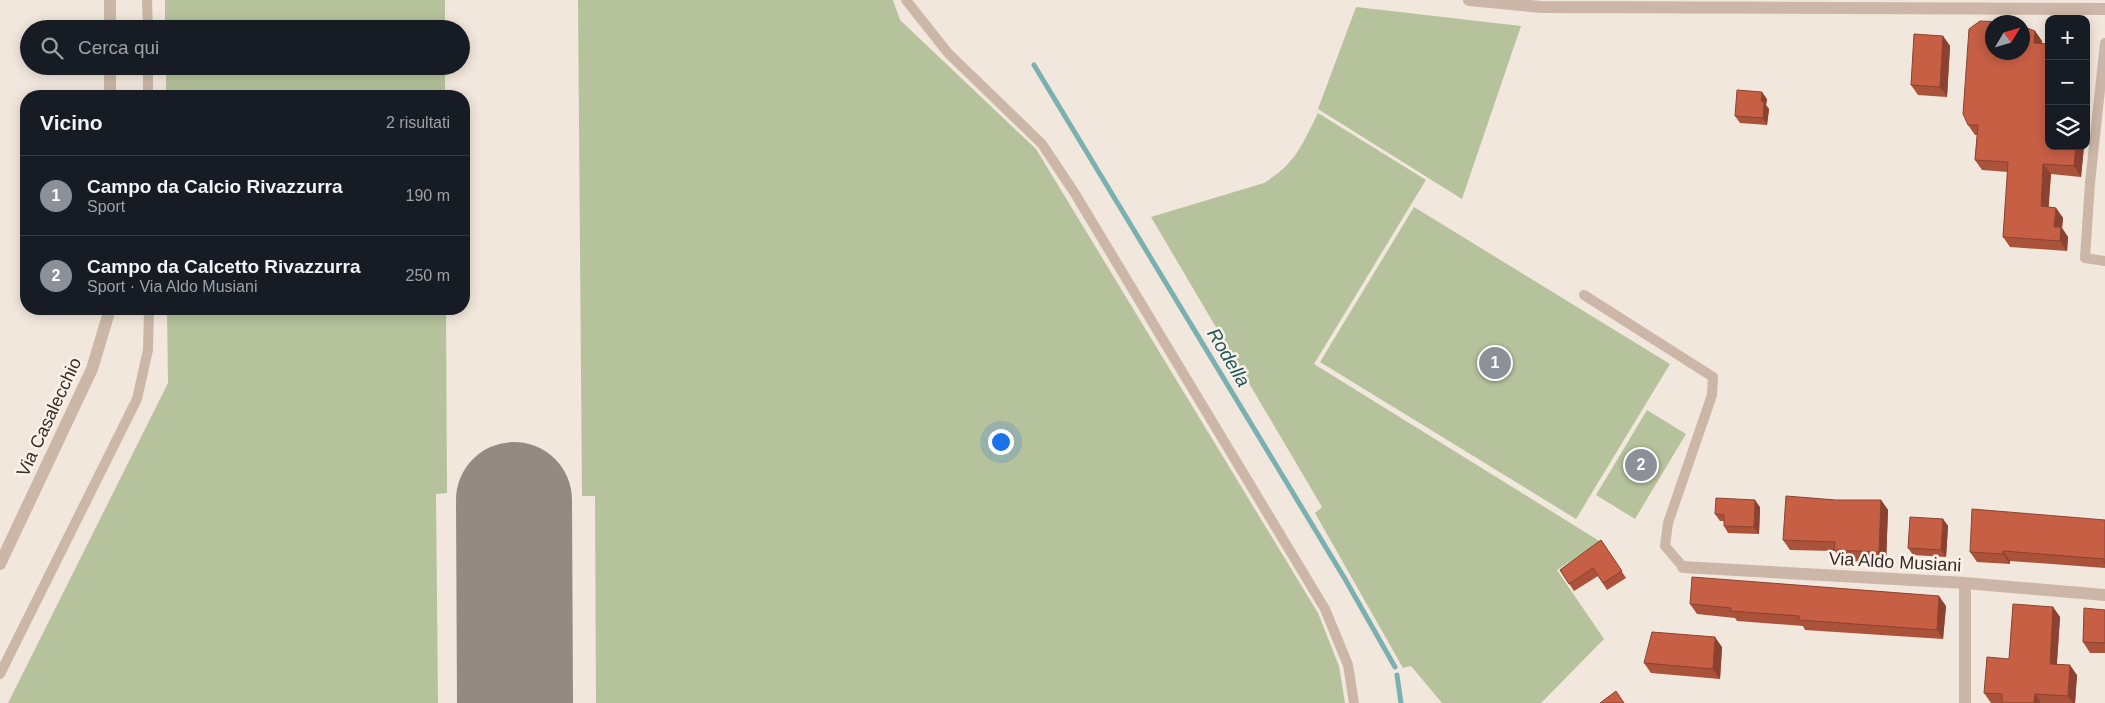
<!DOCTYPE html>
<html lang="it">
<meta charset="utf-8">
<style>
:root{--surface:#171b24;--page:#20242c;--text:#f1f3f6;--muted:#9ea1a6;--line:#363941;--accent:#8c9099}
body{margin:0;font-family:Arial,sans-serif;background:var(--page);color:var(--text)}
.controls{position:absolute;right:15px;top:15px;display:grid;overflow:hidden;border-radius:10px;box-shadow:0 2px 12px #0003}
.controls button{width:45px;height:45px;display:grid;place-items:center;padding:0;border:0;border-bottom:1px solid var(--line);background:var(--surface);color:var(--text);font:25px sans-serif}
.compass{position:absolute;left:1985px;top:15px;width:45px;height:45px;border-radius:50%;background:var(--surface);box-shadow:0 2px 12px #0003;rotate:52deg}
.you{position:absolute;left:1000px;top:441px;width:18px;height:18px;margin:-12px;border:4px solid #fff;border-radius:50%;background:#1a73e8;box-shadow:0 0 0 8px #1a73e833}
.badge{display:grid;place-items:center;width:32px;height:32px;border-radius:50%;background:var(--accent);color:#fff;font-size:16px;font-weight:700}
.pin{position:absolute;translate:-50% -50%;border:2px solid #fff;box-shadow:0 1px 5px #0006}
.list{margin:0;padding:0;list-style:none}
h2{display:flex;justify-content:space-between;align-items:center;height:65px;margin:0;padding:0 20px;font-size:21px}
h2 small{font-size:16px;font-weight:400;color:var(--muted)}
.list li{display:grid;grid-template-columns:32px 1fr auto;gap:15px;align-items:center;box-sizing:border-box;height:80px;padding:0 20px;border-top:1px solid var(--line)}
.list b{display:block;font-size:19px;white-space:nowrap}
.list p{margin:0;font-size:16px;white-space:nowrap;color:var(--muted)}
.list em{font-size:16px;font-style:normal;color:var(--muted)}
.icon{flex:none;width:28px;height:28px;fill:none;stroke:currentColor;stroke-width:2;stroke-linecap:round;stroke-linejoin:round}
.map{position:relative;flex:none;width:2105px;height:703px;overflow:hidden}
.search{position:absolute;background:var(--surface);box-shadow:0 2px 12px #0003;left:20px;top:20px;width:450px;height:55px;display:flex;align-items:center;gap:12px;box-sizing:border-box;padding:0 18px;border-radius:28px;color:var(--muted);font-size:19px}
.panel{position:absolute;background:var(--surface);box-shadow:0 2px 12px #0003;left:20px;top:90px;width:450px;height:225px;border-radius:20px}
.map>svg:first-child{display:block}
.green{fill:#b6c29c}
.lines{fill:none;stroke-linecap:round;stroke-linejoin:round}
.stream{stroke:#7bb0b0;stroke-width:5}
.runway{stroke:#948a82;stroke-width:116}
.service{stroke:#cbb6a8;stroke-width:10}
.minor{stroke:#cbb6a8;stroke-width:12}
.wall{fill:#ab523b}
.shaded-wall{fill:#8b4230}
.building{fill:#c75f45;stroke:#8b4230}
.labels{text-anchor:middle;stroke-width:5;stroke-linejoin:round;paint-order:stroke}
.street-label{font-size:18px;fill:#372c28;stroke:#faf1e8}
.water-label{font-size:19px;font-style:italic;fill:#1d5859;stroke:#faf1e8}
</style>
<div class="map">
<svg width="2105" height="703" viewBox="0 0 2105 703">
<rect width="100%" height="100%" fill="#f2e7dc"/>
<path class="green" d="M165,0h280v29h-280z
M578,0h315l7,20 136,129 282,464 21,53 6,37h-749l-1,-207h-13z
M1356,7l165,19 -59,173 -144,-90z
M166,66h279v30h-279z
M1318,113l108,67 -112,184 287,178 -44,28 47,69 -63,64h-99l-31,-37 -8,2 -88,-155 7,-6 -171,-290 113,-34c32,-20 38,-38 54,-70z
M1414,207l256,157 -94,155 -256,-157z
M167,309h279l1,184 -11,1 2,209h-430l160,-320z
M1647,410l39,24 -51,85 -39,-24z"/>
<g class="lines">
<path class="stream" d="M1034,65l311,514 50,88
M1397,675l4,28"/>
<path class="runway" d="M514,500l1,203"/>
<path class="service" d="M147,0l1,29
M906,0l42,53 94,91 32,48 251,417 23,56 6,38
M2105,43l-15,140 -5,75 20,3
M148,66v30
M1584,295l129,82 -1,18 -44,128 -3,23 18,21
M0,674l137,-275 11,-49 1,-41"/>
<path class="minor" d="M110,0v29
M1469,0l72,7 564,2
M110,66v30
M0,564l92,-195 18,-60
M1683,567l282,16 140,12
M1965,703v-120"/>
</g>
<path class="wall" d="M2035,31l7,10 7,105h35l-3,31 -30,-3 -3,33 8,1 7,10 -1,10 6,9 -1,14 -57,-4 -7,-10 5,-65 -26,-2 -7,-10 2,-25h-2l-7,-10z
M1943,36l7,10 -3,51 -29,-2 -7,-10z
M1767,99l-1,6 3,4 -2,16 -27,-2 -5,-7z
M1836,500h45l7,10 -2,52 -45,-1 -6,-10 -45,-1 -7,-10z
M1760,507l-1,27 -31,-1 -4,-7v-5h-4l-5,-7z
M1943,519l5,7 -2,31 -33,-2 -5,-7z
M2105,520v48l-95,-7v3l-33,-2 -7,-10z
M1601,540l25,38 -19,12 -9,-14 -24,15 -14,-21z
M1690,604l256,2 -3,33 -138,-9 -2,-4 -66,-5 -2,-3 -38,-4z
M2053,607l7,10 -3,47 20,11 -2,28h-84l-7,-10z
M2105,610v43h-15l-7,-11z
M1722,647l-2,32 -69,-6 -7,-10z"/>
<path class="shaded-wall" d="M2035,31l7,10 -1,12 -7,-10z
M1943,36l7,10 -3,51 -7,-10z
M2086,52l4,5 -4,52z
M1762,92l5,7 -1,6 3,4 -2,16 -4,-7 -2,-17z
M2076,146h8l-3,31 -7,-11z
M2043,164l8,10 -3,43 -7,-11z
M2056,208l7,10 -1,10 6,9 -1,14 -7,-10 -6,-14z
M1755,500l5,7 -1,27 -5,-7z
M1881,500l7,10 -2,52 -7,-10z
M1943,519l5,7 -2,31 -5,-7z
M2003,551l7,10v3l-7,-10z
M1939,596l7,10 -3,33 -6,-9z
M2053,607l7,10 -4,56 -6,-9z
M1715,637l7,10 -2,32 -7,-10z
M2070,665l7,10 -2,28h-2l-5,-7z
M2035,694l6,9h-7z"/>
<path class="building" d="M1980,21l22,1h-10v30h30v-26l13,5 -1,12 15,1v102h27l-2,20 -31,-2 -2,42 15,2 -2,19h7l-1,14 -57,-4 5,-75 -33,-2 3,-35h-10l-5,-11 6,-85z
M1914,34l29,2 -3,51 -29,-2z
M1737,90l25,2 -1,9 3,1 -1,16 -28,-2z
M1786,496l50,4h45l-2,52 -45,-2 1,-8 -52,-2z
M1716,498l39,2 -1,27 -30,-1v-11l-9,-1z
M1972,509l133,11v43h-1v-4l-101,-8v3l-33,-2z
M1910,517l33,2 -2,31 -33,-2z
M1601,540l21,31 -19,12 -10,-15 -24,16 -9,-14z
M1692,577l247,19 -2,34 -138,-10v-4l-69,-5 1,-3 -41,-4z
M2013,604l40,3 -3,57 20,1 -2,31 -33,-2 -1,9h-32v-9l-18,-1 3,-36 22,2z
M2084,608l21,2v33l-22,-1z
M1652,632l63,5 -2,32 -69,-6z
M1616,691l8,12h-24z"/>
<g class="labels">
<g class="street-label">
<text transform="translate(49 417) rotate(-65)" y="6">Via Casalecchio</text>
<text transform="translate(1895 562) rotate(3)" y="6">Via Aldo Musiani</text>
</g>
<g class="water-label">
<text transform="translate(1229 357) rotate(59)" y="7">Rodella</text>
</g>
</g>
</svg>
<div class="controls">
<button>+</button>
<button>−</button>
<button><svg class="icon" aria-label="layers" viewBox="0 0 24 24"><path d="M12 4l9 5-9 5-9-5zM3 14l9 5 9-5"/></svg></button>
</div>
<svg class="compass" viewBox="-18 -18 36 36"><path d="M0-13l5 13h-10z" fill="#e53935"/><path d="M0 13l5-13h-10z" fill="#9ea1a6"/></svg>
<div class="you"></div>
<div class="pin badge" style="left:1495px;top:363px">1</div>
<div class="pin badge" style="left:1641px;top:465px">2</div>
<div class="search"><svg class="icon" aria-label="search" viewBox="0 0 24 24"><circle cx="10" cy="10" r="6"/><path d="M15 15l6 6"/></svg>Cerca qui</div>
<section class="panel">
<h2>Vicino<small>2 risultati</small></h2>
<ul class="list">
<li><span class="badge">1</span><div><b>Campo da Calcio Rivazzurra</b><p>Sport</p></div><em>190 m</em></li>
<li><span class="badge">2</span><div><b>Campo da Calcetto Rivazzurra</b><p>Sport · Via Aldo Musiani</p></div><em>250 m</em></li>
</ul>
</section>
</div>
